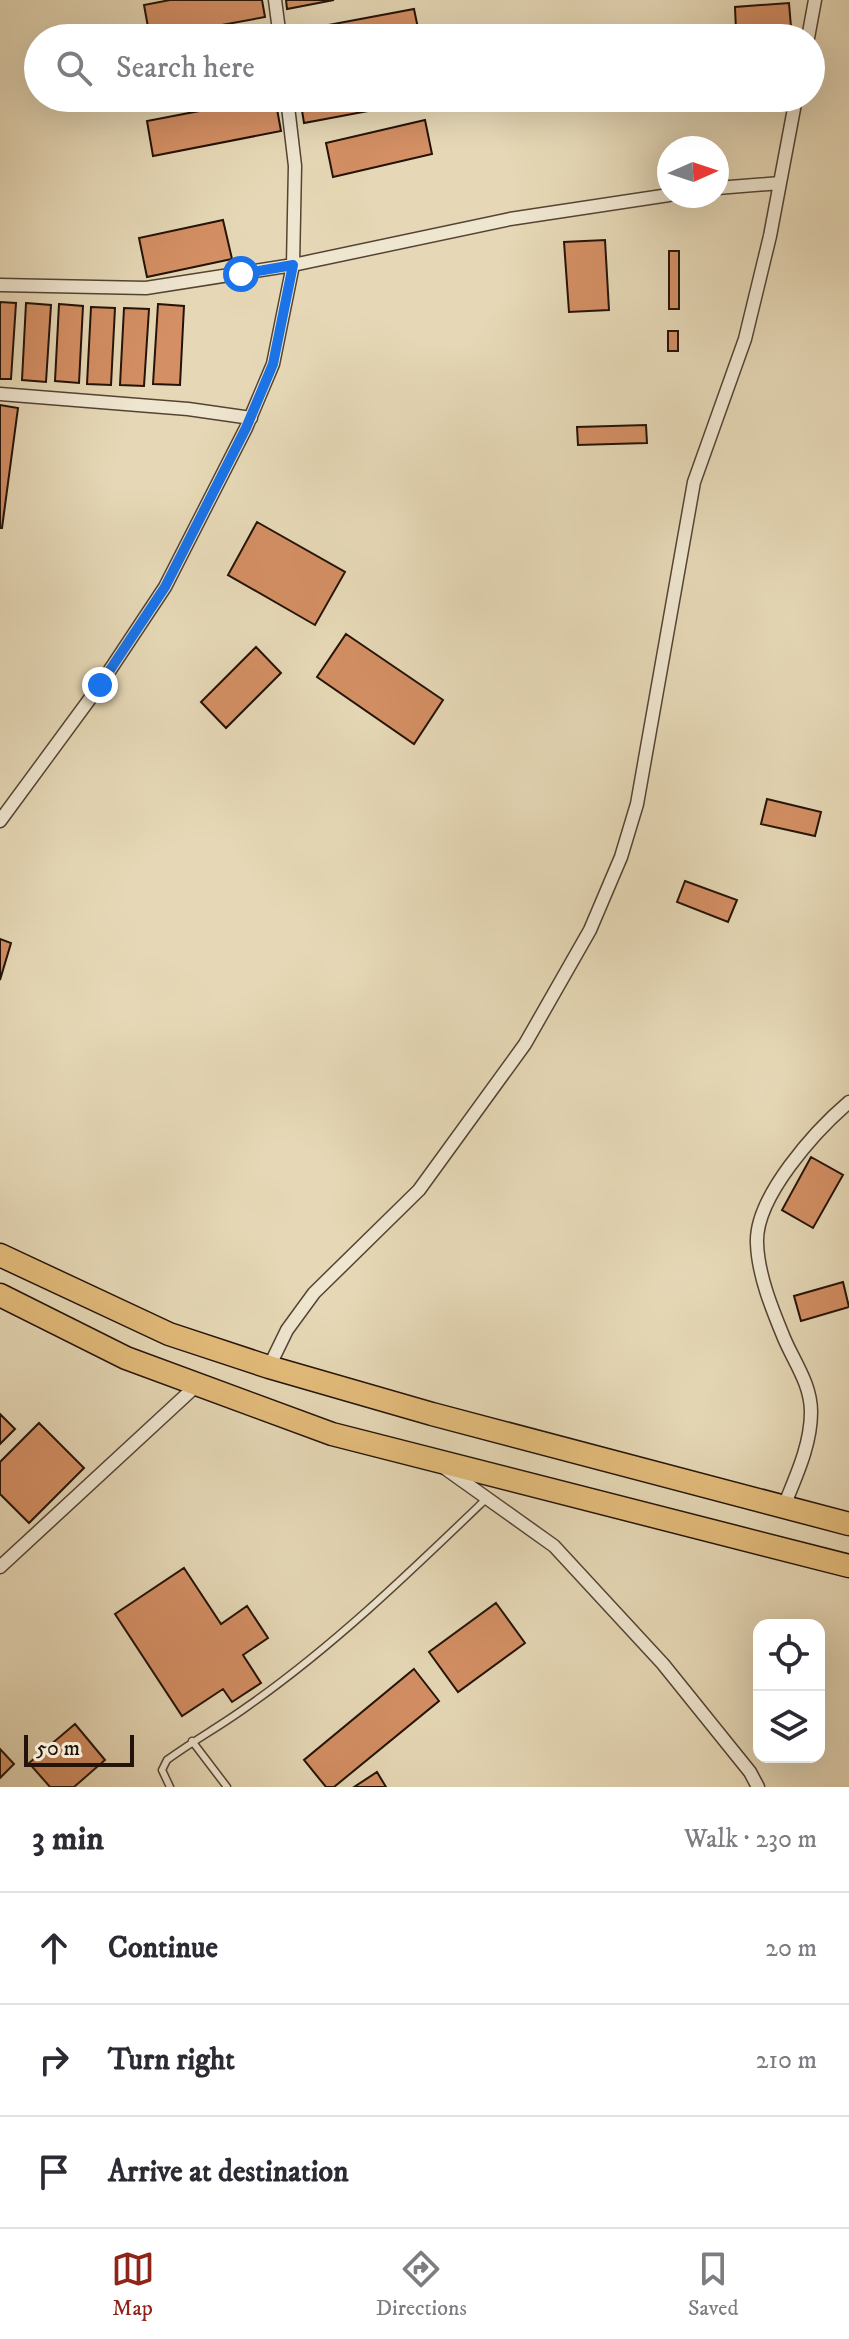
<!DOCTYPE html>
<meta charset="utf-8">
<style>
:root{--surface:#fff;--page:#f2f2f3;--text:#2b2b33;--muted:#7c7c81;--line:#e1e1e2;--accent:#8f2418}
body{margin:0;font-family:"IM FELL DW Pica",serif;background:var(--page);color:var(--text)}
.controls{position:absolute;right:24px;bottom:24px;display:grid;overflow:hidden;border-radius:16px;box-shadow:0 8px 32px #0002}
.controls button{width:72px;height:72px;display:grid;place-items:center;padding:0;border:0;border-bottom:2px solid var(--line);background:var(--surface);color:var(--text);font:40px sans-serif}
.compass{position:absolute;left:657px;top:136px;width:72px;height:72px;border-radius:50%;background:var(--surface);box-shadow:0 8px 32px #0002;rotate:87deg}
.scale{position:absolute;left:24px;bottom:20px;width:110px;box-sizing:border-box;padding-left:8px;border:4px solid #241308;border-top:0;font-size:22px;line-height:28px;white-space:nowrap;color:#241308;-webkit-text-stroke:6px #efe6d0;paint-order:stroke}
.stop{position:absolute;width:24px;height:24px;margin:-18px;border:6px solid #1a73e8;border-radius:50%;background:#fff}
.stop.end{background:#1a73e8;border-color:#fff;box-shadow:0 2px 8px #0008}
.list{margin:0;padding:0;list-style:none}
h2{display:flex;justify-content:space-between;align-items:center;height:104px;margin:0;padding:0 32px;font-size:34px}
h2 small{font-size:26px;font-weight:400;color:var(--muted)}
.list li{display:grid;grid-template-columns:52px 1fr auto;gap:24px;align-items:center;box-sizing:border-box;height:112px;padding:0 32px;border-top:2px solid var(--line)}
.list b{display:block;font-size:30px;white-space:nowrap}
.list em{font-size:26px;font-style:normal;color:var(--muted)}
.icon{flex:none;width:44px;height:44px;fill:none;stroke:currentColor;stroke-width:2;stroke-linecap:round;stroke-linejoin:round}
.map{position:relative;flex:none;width:849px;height:1787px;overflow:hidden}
.search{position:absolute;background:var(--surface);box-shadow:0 8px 32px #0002;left:24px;right:24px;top:24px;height:88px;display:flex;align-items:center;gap:20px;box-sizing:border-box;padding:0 28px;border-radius:44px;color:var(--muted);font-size:30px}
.sheet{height:440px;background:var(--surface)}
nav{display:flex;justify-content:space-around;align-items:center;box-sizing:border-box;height:112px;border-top:2px solid var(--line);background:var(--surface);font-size:22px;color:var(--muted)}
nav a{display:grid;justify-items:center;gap:4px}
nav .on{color:var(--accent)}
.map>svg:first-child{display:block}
.building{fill:#d48f64;stroke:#241308;stroke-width:2}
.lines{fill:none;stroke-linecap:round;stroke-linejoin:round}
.lane-casing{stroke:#544434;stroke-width:9}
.street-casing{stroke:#544434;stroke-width:15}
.highway-casing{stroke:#241308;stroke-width:25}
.lane{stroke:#efe6d0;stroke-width:6}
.street{stroke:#efe6d0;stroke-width:12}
.highway{stroke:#e3bc7b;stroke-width:22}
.route{stroke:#1a73e8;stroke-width:10}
</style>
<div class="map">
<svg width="849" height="1787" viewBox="0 0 849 1787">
<rect width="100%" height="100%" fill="#e6d8b6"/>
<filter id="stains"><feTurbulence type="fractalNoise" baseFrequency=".0025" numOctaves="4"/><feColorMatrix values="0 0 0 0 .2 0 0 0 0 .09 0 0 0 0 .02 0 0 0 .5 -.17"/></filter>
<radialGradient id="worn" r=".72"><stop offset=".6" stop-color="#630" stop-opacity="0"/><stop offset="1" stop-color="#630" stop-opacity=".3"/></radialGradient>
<path class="building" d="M170,0h92l3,17 -115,21 -6,-33z
M286,0h48l-47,9z
M789,3l2,24 -55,4 -1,-24z
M414,9l6,29h-127l-2,-6z
M267,98h8l6,33 -128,25 -6,-35z
M300,98h127v2l-123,23z
M425,120l7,34 -99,23 -7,-34z
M223,220l9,39 -85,18 -8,-39z
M605,240l4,70 -40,2 -5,-70z
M669,251h10v58h-10z
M0,302l16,1 -5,76h-11z
M26,303l25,2 -5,77 -24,-2z
M59,304l24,2 -4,77 -24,-2z
M158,304l26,2 -4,79 -27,-1z
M91,307l24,1 -4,77 -24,-1z
M124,308l25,1 -5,77 -24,-1z
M668,331h10v20h-10z
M0,405l18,3 -16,120h-2z
M646,425l1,18 -69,2 -1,-18z
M257,522l88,50 -30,53 -87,-50z
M346,634l97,66 -29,44 -97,-67z
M256,647l25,26 -55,55 -25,-26z
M767,799l54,13 -6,24 -54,-12z
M685,881l52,19 -9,22 -51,-20z
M0,939l11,4 -11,37z
M811,1157l32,18 -30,53 -31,-18z
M843,1282l6,25 -48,14 -7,-25z
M0,1414l15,15 -15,15z
M39,1423l45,45 -55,55 -29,-29v-32z
M184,1568l37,56 26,-18 21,32 -25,17 18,28 -29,19 -9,-13 -41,27 -67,-102z
M496,1603l29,40 -67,49 -29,-40z
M414,1669l25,32 -105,86h-8l-22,-27z
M75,1724l30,36 -31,27h-24l-21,-24z
M0,1749l14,15 -14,14z
M377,1772l9,15h-32z"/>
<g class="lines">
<g class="lane-casing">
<path id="lane" d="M192,1741l35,46
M170,1787l-8,-17 5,-10c26,-19 55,-35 81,-54 87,-61 163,-135 239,-208"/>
</g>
<g class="street-casing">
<path id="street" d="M275,0l5,38
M808,38l7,-38
M717,188l63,-5
M0,285l146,3 147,-23 217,-46 159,-24
M0,394l188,15 63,9
M0,821l100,-136 65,-98 81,-159 27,-64 20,-99 2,-99 -8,-68
M269,1367l18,-37 27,-37 105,-103 106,-146 65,-114 31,-73 16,-53 57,-322 51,-143 25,-103 26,-138
M446,1469l108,77 109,118 87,108 8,15
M784,1506c12,-30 27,-61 27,-94 0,-28 -17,-50 -27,-74 -12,-29 -26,-63 -27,-95 -2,-46 59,-113 92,-141
M0,1567l197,-182"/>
</g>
<g class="highway-casing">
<path id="highway" d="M0,1255l169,79 100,33 163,47 417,110
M0,1295l126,63 206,76 517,132"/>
</g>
<use href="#lane" class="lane"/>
<use href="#street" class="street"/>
<use href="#highway" class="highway"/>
</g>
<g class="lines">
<path class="route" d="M100,685l65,-98 81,-159 27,-64 20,-99 -52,9"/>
</g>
<rect width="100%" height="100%" filter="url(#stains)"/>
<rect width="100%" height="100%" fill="url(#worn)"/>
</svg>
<div class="controls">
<button><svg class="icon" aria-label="locate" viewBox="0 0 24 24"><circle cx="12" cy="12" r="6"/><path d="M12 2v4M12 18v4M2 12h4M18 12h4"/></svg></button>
<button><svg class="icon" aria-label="layers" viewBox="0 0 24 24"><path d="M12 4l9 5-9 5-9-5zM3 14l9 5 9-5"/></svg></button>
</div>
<svg class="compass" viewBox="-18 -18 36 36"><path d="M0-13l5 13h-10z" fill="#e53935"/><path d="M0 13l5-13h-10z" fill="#7c7c81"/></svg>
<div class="scale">50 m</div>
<div class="stop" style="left:241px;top:274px"></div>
<div class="stop end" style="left:100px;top:685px"></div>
<div class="search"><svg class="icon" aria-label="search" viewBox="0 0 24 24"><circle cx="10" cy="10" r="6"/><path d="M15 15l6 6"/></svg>Search here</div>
</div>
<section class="sheet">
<h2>3 min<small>Walk · 230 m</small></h2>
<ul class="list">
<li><svg class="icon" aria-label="ahead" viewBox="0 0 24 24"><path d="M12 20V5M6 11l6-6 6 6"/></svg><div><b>Continue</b></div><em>20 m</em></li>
<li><svg class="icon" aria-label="right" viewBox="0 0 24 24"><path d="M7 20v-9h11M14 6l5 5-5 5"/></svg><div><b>Turn right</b></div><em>210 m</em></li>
<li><svg class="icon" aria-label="arrive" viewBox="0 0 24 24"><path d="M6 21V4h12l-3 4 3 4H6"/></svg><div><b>Arrive at destination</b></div></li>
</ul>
</section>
<nav>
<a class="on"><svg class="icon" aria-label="map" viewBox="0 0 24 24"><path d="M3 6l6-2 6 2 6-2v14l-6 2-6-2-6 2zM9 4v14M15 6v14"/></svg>Map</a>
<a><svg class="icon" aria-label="directions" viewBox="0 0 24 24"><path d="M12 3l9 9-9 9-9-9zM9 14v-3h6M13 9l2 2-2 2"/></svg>Directions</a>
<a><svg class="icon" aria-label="saved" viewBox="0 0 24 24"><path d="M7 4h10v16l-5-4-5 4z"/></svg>Saved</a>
</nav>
